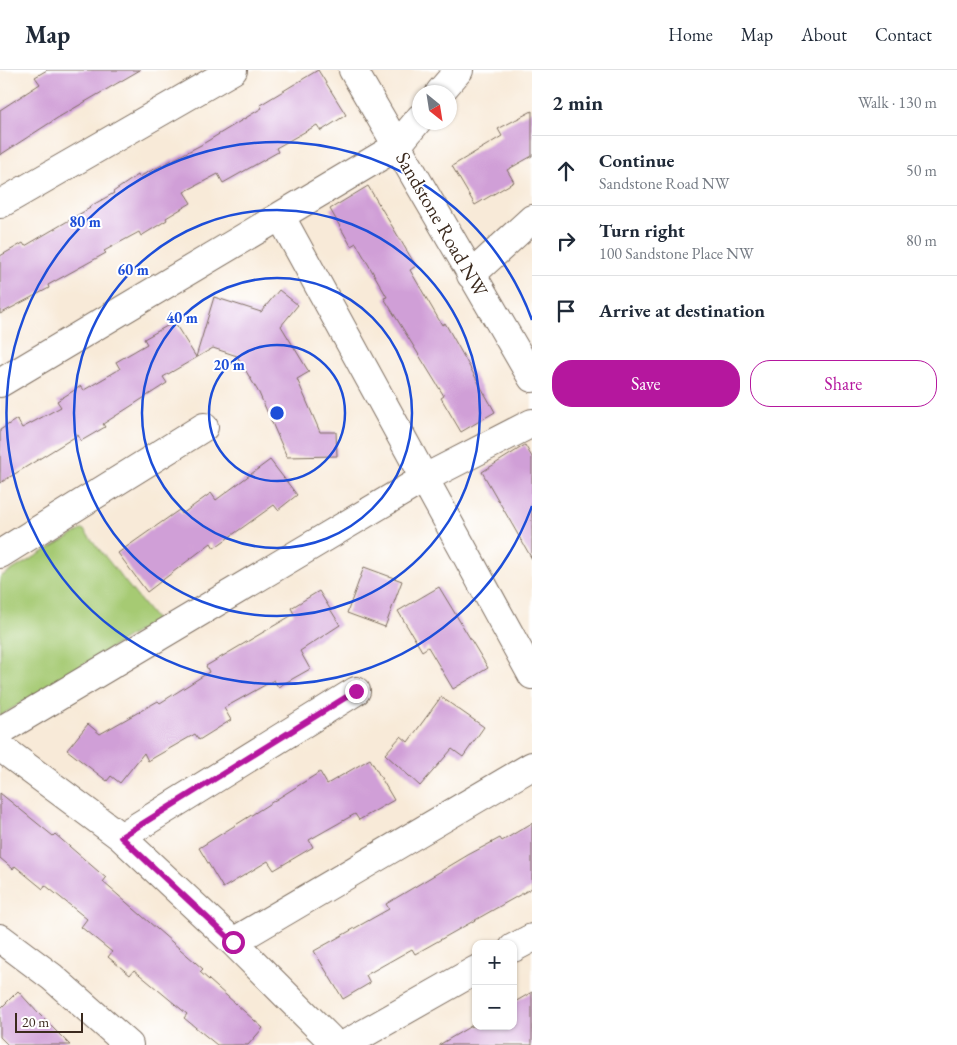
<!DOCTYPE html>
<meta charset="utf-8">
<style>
:root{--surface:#fff;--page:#f2f2f3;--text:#1f2937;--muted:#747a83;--line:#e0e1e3;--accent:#b5179e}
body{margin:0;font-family:"EB Garamond",serif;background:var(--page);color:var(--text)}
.controls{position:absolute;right:15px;bottom:15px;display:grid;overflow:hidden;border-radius:10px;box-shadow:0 1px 4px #0004}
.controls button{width:45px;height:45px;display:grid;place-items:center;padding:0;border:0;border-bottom:1px solid var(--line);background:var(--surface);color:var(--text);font:25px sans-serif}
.compass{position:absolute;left:412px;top:15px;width:45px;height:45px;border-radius:50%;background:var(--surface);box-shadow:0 1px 4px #0004;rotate:150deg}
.scale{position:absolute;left:15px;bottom:12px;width:68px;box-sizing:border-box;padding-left:5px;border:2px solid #3b2a1e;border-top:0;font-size:14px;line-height:18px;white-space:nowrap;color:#3b2a1e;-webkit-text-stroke:4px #fff;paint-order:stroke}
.stop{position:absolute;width:15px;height:15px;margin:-11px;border:4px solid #b5179e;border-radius:50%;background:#fff}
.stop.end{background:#b5179e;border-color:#fff;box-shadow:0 1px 5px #0008}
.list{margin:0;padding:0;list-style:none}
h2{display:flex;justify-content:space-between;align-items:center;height:65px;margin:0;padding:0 20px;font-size:21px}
h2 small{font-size:16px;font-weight:400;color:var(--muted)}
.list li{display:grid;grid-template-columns:32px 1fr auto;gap:15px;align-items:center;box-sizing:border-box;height:70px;padding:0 20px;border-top:1px solid var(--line)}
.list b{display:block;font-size:19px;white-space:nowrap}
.list p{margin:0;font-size:16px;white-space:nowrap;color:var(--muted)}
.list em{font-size:16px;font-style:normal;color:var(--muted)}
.actions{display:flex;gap:10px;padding:15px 20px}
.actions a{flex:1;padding:11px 0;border:1px solid var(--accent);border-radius:20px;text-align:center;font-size:18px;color:var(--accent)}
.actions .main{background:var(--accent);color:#fff}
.icon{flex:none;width:28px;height:28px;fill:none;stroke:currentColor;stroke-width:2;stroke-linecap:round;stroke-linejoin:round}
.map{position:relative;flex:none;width:532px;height:975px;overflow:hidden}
header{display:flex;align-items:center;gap:30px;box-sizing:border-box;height:70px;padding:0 25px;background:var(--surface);border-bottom:1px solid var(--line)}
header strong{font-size:24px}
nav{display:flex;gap:28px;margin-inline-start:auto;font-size:18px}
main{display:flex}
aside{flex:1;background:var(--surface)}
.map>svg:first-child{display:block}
.green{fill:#a6ca73;stroke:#707a48}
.building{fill:#d09fd7}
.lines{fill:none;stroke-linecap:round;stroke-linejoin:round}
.minor-casing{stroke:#7d6d5f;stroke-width:30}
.minor{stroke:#fff;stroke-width:28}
.route{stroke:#b5179e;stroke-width:6}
.ring{fill:none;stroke:#1d4ed8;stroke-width:2.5}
.labels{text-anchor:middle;stroke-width:4;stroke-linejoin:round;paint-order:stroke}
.street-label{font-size:20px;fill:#3b2a1e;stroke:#fff}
.centre{fill:#1d4ed8;stroke:#fff;stroke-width:2.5}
.ring-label{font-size:15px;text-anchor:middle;font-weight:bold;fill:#1d4ed8;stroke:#fff;stroke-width:4;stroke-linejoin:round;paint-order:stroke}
</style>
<header>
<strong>Map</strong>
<nav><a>Home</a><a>Map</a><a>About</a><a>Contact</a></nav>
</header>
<main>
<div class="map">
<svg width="532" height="975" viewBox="0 0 532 975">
<rect width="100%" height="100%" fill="#fff"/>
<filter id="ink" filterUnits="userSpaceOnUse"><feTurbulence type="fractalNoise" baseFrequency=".02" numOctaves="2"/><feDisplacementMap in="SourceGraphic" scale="10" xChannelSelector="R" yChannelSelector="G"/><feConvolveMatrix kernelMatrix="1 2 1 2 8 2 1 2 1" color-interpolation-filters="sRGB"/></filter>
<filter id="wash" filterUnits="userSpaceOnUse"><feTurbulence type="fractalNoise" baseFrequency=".0096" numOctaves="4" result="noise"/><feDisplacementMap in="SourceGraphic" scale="20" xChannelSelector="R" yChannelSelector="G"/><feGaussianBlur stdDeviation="1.12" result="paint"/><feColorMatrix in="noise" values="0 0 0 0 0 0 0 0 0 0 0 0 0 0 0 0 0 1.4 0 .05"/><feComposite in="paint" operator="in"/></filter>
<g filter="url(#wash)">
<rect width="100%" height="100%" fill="#f8ead8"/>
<path class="green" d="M83,459l73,91 -156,96v-139z"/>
<g id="blocks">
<path class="building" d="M47,0h93l-81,47 -59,38v-45l40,-26 -5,-7z
M318,0l28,45 -25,16 -4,-6 -41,23 2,4 -55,31 -5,-9 -34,18 7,11 -25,15 1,2 -26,16 -2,-4 -35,19 2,2 -58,32 1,3 -49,26v-58l23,-13 2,3 65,-38 -1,-1 25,-14 -1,-1 25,-17 1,2 62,-32 61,-37 -2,-3z
M532,41v45l-25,14 7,12 -39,23 -23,-39 50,-30 -4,-7z
M368,116l48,80 -6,4 32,55 3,-2 50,89 -34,20 -20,-34 3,-2 -60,-98 3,-1 -31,-54 -5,3 -21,-37z
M279,220l19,15 -17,21 28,46 -12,7 23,53h16l1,24 -50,1 -28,-64 -22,-37 -24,-8 -50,29 4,6 -64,41 2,3 -24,14 -3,-6 -78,48v-53l17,-11 5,9 39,-21 -4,-6 24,-15 3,4 36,-21 -4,-7 31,-18 -3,-5 30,-17 22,35 18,-60 47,15z
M525,375l7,12v102l-50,-87z
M270,390l27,35 -19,15 -4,-5 -60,43 -3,-5 -64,49 -29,-39 61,-43 3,4 29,-21 5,7z
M364,497l38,14 -17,46 -38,-14z
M439,517l49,81 -35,21 -25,-42 -6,4 -24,-40z
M319,521l21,34 -40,26 10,18 -32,18 -4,-7 -50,28 7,12 -32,20 -4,-6 -47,27 -4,-8 -24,30 -9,-7 -4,5 -40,-31 21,-26 12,10 58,-33 2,2 49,-31 -3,-6 88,-52 -3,-6z
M441,627l43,30 -21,30 -11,-8 -32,37 -35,-32 16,-18 7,6z
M370,689l24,41 -35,20 -4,-6 -46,26 4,7 -39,23 -6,-9 -45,27 -24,-40 121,-76 7,12z
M0,723l53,43 2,-2 51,44 -3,4 100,87 -3,3 63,56 -15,17h-31l-33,-27 3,-4 -53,-44 -4,5 -22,-18 4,-5 -31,-25 6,-8 -42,-34 -2,4 -28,-23 -2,3 -13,-11z
M532,753v65l-117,66 -3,-5 -46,26 4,8 -27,16 -29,-48 75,-42 -3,-5 82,-49 32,-17 2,3z
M18,921l20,22 32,32h-62l-8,-8v-28z
M532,922v53h-93l32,-19h42v-23z"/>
</g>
</g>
<g filter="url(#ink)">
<use href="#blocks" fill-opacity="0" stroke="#7d6d5f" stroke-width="1"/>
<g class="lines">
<g class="minor-casing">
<path id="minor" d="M353,0l179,308
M440,22l19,-22
M0,134l233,-134
M281,147l251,458
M471,205l61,-56
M0,313l396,-236 24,-29
M0,484l204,-127
M0,661l425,-253 107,-55
M0,677l121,90 112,105 103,103
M121,767l235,-146
M0,868l52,39 77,68
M233,872l299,-176
M513,878l19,-10
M344,975l132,-75"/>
</g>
<use href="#minor" class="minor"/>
</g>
</g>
<g class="lines" filter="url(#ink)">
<path class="route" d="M233,872l-112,-105 235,-146"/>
</g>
<g class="ring">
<circle cx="277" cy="343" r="68"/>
<circle cx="277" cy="343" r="135"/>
<circle cx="277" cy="343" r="203"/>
<path d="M532 436A271 271 0 1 1 532 250"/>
</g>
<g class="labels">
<g class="street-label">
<text transform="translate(442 154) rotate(60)" y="7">Sandstone Road NW</text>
</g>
</g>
<circle cx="277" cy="343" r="8" class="centre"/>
<g class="ring-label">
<text x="85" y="157">80 m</text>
<text x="133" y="205">60 m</text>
<text x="182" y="253">40 m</text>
<text x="229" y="300">20 m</text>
</g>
</svg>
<div class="controls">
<button>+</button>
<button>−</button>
</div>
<svg class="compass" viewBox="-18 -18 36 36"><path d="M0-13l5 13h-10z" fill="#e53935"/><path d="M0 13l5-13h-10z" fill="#747a83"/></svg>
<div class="scale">20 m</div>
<div class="stop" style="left:233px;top:872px"></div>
<div class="stop end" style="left:356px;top:621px"></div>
</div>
<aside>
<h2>2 min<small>Walk · 130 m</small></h2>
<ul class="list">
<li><svg class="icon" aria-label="ahead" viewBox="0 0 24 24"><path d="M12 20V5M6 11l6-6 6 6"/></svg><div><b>Continue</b><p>Sandstone Road NW</p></div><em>50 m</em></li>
<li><svg class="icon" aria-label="right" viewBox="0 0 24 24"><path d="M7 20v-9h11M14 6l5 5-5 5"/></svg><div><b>Turn right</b><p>100 Sandstone Place NW</p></div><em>80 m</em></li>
<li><svg class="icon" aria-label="arrive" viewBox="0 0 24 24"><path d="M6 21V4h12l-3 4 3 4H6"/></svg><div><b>Arrive at destination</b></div></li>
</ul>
<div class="actions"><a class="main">Save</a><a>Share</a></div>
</aside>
</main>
